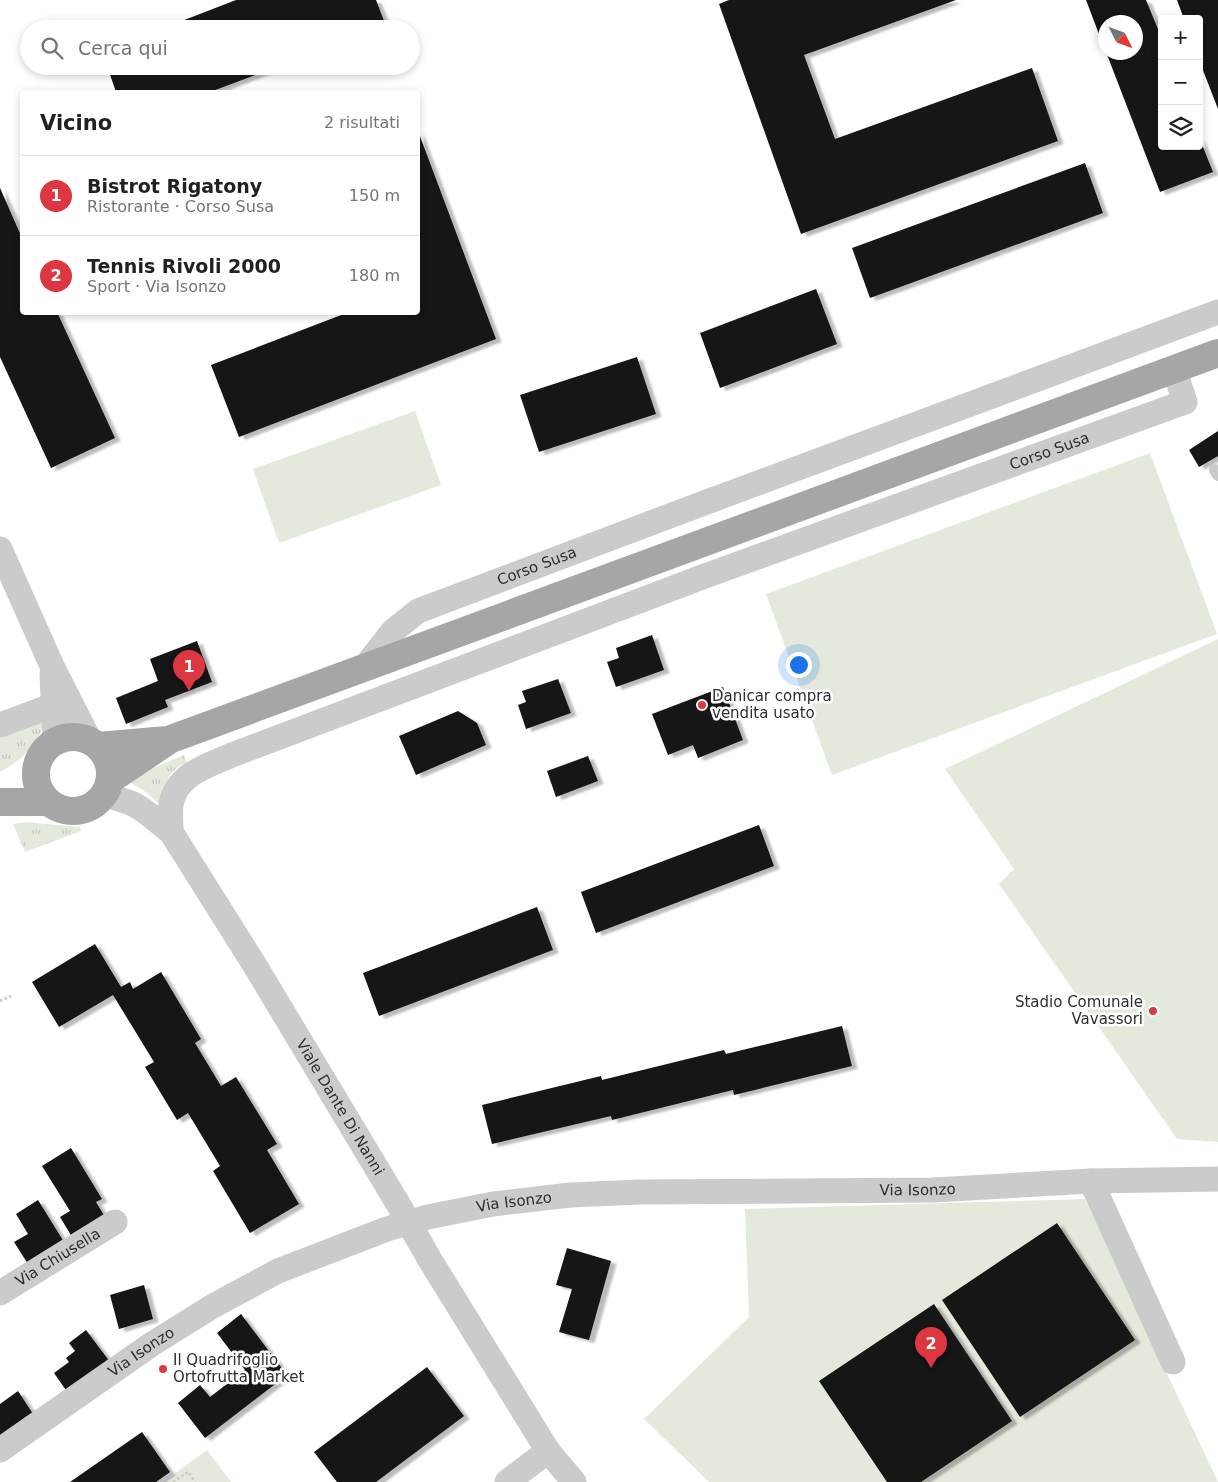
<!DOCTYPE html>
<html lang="it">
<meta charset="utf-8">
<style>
:root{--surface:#fff;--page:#f2f2f2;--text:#202124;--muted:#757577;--line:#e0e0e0;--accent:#dd3842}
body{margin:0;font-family:"DejaVu Sans",sans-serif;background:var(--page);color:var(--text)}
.controls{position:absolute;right:15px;top:15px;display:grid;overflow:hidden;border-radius:5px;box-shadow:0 2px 8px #0003}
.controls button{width:45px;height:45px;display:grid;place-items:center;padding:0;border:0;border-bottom:1px solid var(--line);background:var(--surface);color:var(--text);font:25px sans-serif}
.compass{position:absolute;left:1098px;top:15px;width:45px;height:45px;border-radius:50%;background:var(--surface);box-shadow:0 2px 8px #0003;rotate:132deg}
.you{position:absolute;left:798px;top:664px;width:18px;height:18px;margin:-12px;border:4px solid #fff;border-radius:50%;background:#1a73e8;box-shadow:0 0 0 8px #1a73e833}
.badge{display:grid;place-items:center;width:32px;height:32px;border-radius:50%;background:var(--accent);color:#fff;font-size:16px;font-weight:700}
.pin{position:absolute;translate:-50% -41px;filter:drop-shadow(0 1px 2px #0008)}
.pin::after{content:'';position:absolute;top:26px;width:18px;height:15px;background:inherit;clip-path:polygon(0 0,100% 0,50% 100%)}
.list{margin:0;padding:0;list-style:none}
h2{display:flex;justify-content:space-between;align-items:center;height:65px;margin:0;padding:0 20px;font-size:21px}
h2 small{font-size:16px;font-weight:400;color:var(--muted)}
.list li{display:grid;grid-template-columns:32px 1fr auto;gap:15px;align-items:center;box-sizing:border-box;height:80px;padding:0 20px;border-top:1px solid var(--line)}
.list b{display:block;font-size:19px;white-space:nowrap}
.list p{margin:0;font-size:16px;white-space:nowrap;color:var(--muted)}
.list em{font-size:16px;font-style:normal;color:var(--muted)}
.icon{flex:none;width:28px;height:28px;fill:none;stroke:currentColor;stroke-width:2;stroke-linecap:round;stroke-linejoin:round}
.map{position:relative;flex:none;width:1218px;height:1482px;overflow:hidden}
.search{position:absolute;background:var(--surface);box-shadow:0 2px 8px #0003;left:20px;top:20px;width:400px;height:55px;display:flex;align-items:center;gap:12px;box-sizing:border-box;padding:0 18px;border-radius:28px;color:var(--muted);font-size:19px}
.panel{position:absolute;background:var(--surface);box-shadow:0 2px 8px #0003;left:20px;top:90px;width:400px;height:225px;border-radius:5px}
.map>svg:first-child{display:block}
.grass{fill:url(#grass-tufts)}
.garden{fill:#e3eadc}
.building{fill:#151515;filter:url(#shadow)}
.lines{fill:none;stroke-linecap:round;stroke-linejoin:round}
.path{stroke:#cbcbcb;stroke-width:3;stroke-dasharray:2.5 2.5;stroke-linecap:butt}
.lane{stroke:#cbcbcb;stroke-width:12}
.street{stroke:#cbcbcb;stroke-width:25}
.primary{stroke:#a6a6a6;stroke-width:28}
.poi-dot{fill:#dd3842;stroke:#fff;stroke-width:2}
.labels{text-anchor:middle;stroke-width:5;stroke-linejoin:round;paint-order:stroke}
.street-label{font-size:15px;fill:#2e2e2e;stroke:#fff}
.poi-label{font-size:15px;fill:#2e2e2e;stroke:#fff;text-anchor:start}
</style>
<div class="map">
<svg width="1218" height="1482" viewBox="0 0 1218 1482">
<defs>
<pattern id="grass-tufts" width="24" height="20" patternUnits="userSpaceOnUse" patternTransform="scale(1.25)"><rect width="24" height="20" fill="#e3eadc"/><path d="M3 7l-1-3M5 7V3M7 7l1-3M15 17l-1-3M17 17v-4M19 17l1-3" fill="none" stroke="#c3c9bd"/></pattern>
<filter id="shadow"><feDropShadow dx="5.5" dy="3" stdDeviation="1" flood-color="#0004"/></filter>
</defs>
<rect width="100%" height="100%" fill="#fff"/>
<path class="grass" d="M45,720c-6,24 -24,41 -45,52v-35z
M184,755l3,8c-22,8 -21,22 -25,43l-19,-16 -14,-8 13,-9z
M26,822l54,5 1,4 -56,21 -12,-28z"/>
<path class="garden" d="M415,411l26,74 -162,58 -26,-74z
M1150,453l67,181 -385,141 -66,-181z
M1218,639v503l-41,-3 -178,-255 15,-15 -69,-100z
M1085,1199l133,283h-509l-65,-63 105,-102 -4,-108z
M207,1450l24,32h-68z"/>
<path class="building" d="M236,0h140l10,26 -8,3h-217z
M729,0h227l-152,55 31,84 197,-71 26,73 -257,93 -82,-230z
M1086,0h60l16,39v107h37v-9l14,35 -53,20 -54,-140h30v-30h-30l-1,28z
M1177,0h41v109l-19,-49v-41h-15z
M107,66h172l-69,26h-94z
M418,131l78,208 -257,98 -28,-72 138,-53h69z
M1085,163l18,50 -233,85 -18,-50z
M0,188l22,50v74h35l58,126 -64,30 -51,-111z
M816,289l21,55 -117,44 -20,-55z
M637,357l19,57 -117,38 -19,-57z
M1218,431v25l-19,11 -10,-17z
M652,635l12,35 -48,17 -9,-25 12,-4 -3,-10z
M197,641l15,41 -47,18 3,7 -42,17 -10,-26 42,-17 -8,-22z
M558,679l13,34 -45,16 -8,-24 8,-3 -4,-11z
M723,687l20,53 -45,18 -5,-13 -25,10 -16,-41z
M458,711l19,12 9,22 -70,30 -17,-39z
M588,756l10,25 -42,16 -9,-26z
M759,825l15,41 -178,67 -15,-41z
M537,907l16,43 -174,66 -16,-43z
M95,944l26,43 9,-5 3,7 28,-17 40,67 -6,4 26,43 15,-9 41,67 -10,6 32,54 -49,29 -37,-62 7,-5 -32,-53 -11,7 -32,-53 9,-5 -41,-67 -54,32 -27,-45z
M842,1026l10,40 -118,29 -1,-5 -121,30 -1,-4 -119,28 -10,-39 119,-29 1,4 122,-30 2,4z
M71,1148l31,51 -6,3 9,15 -33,20 -12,-20 10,-6 -28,-45z
M38,1200l26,42 -36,22 -14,-22 14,-8 -12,-20z
M1057,1223l78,117 -115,77 -78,-117z
M567,1248l44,13 -22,79 -30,-8 13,-43 -16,-4z
M144,1285l9,34 -34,10 -9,-34z
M934,1304l78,117 -91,61h-34l-68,-101z
M241,1314l46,61 -82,63 -27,-35 22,-18 10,12 35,-27 -28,-37z
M86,1330l24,32 -42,31 -14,-20 15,-11 -3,-4 9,-7 -6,-8z
M427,1367l37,49 -88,66h-39l-23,-30z
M18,1391l17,26 -35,24v-37z
M142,1432l28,40 -14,10h-86z"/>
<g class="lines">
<path class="path" d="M0,1001l11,-5
M173,1482l15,-10 7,10"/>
<path class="lane" d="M1215,470l3,5"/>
<g class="street">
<path d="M0,549l52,117 38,75"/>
<path id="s1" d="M364,668l29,-37 25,-20 278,-105 522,-194"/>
<path d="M52,674l3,67"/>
<path d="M0,725l54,-20"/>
<path id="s2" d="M104,794c10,4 22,6 31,11 13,7 24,18 36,27l83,132 143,238 33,58 118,191 26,31"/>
<path id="s3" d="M171,832c0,-9 -1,-19 0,-28 6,-30 36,-38 61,-49l473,-179 480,-174 -11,-33"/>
<path d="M1091,1181l82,181"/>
<path id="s4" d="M0,1293l115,-71"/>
<path id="s5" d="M0,1450l152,-106 61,-38 65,-35 109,-42 41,-12 65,-13 77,-9 70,-3 293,-2 158,-9 127,-2"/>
<path d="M507,1482l41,-31"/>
</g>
<path class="primary" d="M36 774a37 37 0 1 1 74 0a37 37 0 1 1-74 0Z
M98,746l69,-6
M110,780l61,-41 11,-4 1036,-382
M0,802h48"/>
</g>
<g class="poi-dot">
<circle cx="702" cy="705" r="5"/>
<circle cx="1153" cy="1011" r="5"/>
<circle cx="163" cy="1369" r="5"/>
</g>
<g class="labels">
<g class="street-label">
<text dy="5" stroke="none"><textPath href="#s3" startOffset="982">Corso Susa</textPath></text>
<text dy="5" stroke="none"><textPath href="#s1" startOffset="206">Corso Susa</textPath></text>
<text dy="5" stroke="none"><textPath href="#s2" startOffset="401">Viale Dante Di Nanni</textPath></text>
<text dy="5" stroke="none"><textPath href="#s5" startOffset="982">Via Isonzo</textPath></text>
<text dy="5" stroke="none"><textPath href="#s5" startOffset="578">Via Isonzo</textPath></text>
<text dy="5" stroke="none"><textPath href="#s4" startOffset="68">Via Chiusella</textPath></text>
<text dy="5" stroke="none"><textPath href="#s5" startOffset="172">Via Isonzo</textPath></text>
</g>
<g class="poi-label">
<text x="712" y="701">Danicar compra<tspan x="712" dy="17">vendita usato</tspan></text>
<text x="1143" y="1007" text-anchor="end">Stadio Comunale<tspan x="1143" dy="17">Vavassori</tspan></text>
<text x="173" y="1365">Il Quadrifoglio<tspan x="173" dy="17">Ortofrutta Market</tspan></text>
</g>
</g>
</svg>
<div class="controls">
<button>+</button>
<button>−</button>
<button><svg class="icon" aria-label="layers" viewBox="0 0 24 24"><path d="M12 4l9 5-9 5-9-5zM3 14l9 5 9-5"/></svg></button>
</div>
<svg class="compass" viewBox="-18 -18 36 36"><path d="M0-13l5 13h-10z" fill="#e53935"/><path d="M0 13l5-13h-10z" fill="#757577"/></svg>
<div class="you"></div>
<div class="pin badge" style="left:189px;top:691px">1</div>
<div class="pin badge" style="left:931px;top:1368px">2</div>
<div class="search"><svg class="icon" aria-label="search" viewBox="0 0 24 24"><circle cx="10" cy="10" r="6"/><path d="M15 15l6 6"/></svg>Cerca qui</div>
<section class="panel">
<h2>Vicino<small>2 risultati</small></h2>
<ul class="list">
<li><span class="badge">1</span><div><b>Bistrot Rigatony</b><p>Ristorante · Corso Susa</p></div><em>150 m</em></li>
<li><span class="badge">2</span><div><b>Tennis Rivoli 2000</b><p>Sport · Via Isonzo</p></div><em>180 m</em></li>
</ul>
</section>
</div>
